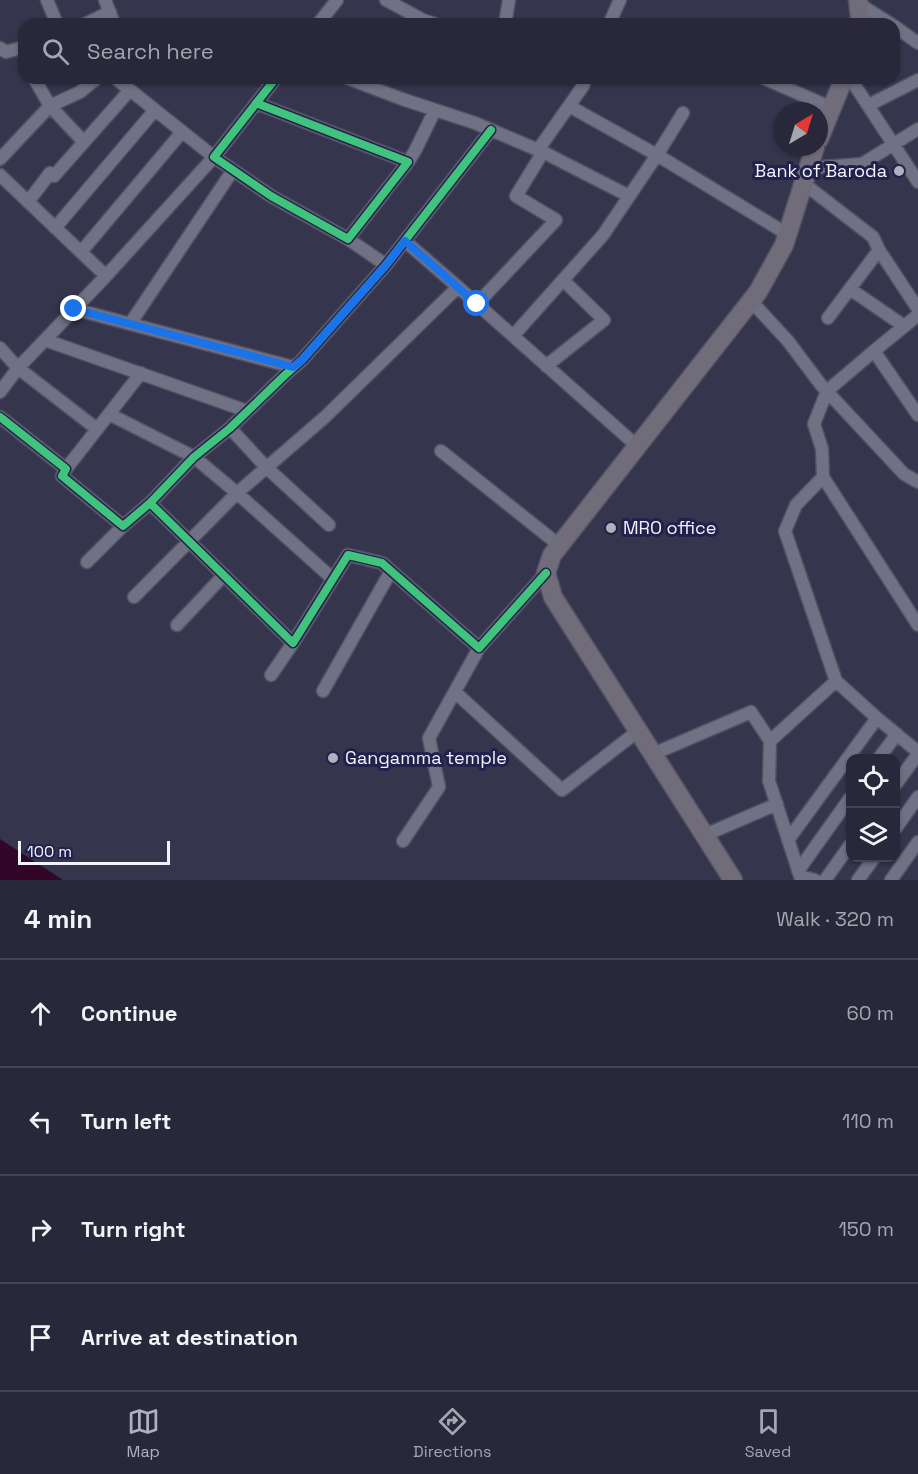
<!DOCTYPE html>
<meta charset="utf-8">
<style>
:root{--surface:#28283a;--page:#303042;--text:#f1f3f6;--muted:#a5a6af;--line:#444454;--accent:#afb0c0}
body{margin:0;font-family:"Space Grotesk",sans-serif;background:var(--page);color:var(--text)}
.controls{position:absolute;right:18px;bottom:18px;display:grid;overflow:hidden;border-radius:12px;box-shadow:0 2px 4px #0004}
.controls button{width:54px;height:54px;display:grid;place-items:center;padding:0;border:0;border-bottom:2px solid var(--line);background:var(--surface);color:var(--text);font:30px sans-serif}
.compass{position:absolute;left:774px;top:102px;width:54px;height:54px;border-radius:50%;background:var(--surface);box-shadow:0 2px 4px #0004;rotate:38deg}
.scale{position:absolute;left:18px;bottom:15px;width:152px;box-sizing:border-box;padding-left:6px;border:3px solid #f1f3fe;border-top:0;font-size:16px;line-height:21px;white-space:nowrap;color:#f1f3fe;-webkit-text-stroke:4px #22214c;paint-order:stroke}
.stop{position:absolute;width:18px;height:18px;margin:-14px;border:4px solid #1a73e8;border-radius:50%;background:#fff}
.stop.end{background:#1a73e8;border-color:#fff;box-shadow:0 2px 6px #0008}
.list{margin:0;padding:0;list-style:none}
h2{display:flex;justify-content:space-between;align-items:center;height:78px;margin:0;padding:0 24px;font-size:26px}
h2 small{font-size:20px;font-weight:400;color:var(--muted)}
.list li{display:grid;grid-template-columns:39px 1fr auto;gap:18px;align-items:center;box-sizing:border-box;height:108px;padding:0 24px;border-top:2px solid var(--line)}
.list b{display:block;font-size:22px;white-space:nowrap}
.list em{font-size:20px;font-style:normal;color:var(--muted)}
.icon{flex:none;width:33px;height:33px;fill:none;stroke:currentColor;stroke-width:2;stroke-linecap:round;stroke-linejoin:round}
.map{position:relative;flex:none;width:918px;height:880px;overflow:hidden}
.search{position:absolute;background:var(--surface);box-shadow:0 2px 4px #0004;left:18px;right:18px;top:18px;height:66px;display:flex;align-items:center;gap:15px;box-sizing:border-box;padding:0 21px;border-radius:18px;color:var(--muted);font-size:22px}
.sheet{height:510px;background:var(--surface)}
nav{display:flex;justify-content:space-around;align-items:center;box-sizing:border-box;height:84px;border-top:2px solid var(--line);background:var(--surface);font-size:16px;color:var(--muted)}
nav a{display:grid;justify-items:center;gap:3px}
nav .on{color:var(--accent)}
.map>svg:first-child{display:block}
.water{fill:#310629}
.lines{fill:none;stroke-linecap:round;stroke-linejoin:round}
.street-casing{stroke:#515163;stroke-width:15}
.primary-casing{stroke:#515163;stroke-width:21}
.street{stroke:#707184;stroke-width:12}
.primary{stroke:#716c7a;stroke-width:18}
.cycleway-casing{stroke:#22214c;stroke-width:11}
.cycleway{stroke:#40c37c;stroke-width:8}
.route{stroke:#1a73e8;stroke-width:8}
.poi-dot{fill:#afb0c0;stroke:#22214c;stroke-width:2}
.labels{text-anchor:middle;stroke-width:6;stroke-linejoin:round;paint-order:stroke}
.poi-label{font-size:18px;fill:#f1f3fe;stroke:#22214c;text-anchor:start}
</style>
<div class="map">
<svg width="918" height="880" viewBox="0 0 918 880">
<rect width="100%" height="100%" fill="#35354d"/>
<path class="water" d="M0,839l63,41h-63z"/>
<g class="lines">
<g class="street-casing">
<path id="street" d="M47,0l10,24
M105,0l8,21
M386,0l37,20 12,4
M859,4l32,20
M85,24l25,-12
M318,24l19,-24
M505,24l4,-24
M609,24l11,-24
M894,26l24,17
M0,48l6,4 18,-5
M34,78l16,28 34,36
M347,78l55,21 73,24 63,27 45,-64 3,-8
M763,78l69,30
M850,78l68,104
M256,103l152,59 -60,77 -77,-43 -57,-39 62,-79
M869,105l49,-25
M569,106l88,49 130,79
M543,152l86,44
M0,159l50,-53 30,-14 17,-14
M408,162l7,-11 20,-41
M808,168l54,-4 56,-35
M0,175l106,101 108,-119 -99,-79
M803,183l70,54 6,13
M28,202l22,-29 4,3 76,-86
M55,228l100,-118
M348,239l38,26
M81,252l101,-120
M458,287l179,159
M850,289l54,37
M751,301l37,40 33,44 83,89 14,8
M477,304l79,-84 -40,-24 27,-44 -5,-2
M74,309l219,58
M918,315l-44,36 44,64
M828,318l51,-68 39,59
M130,324l103,-154
M513,336l90,-101 54,-80 26,-42
M45,340l202,71
M0,348l18,20 79,61
M546,366l58,-46 -41,-40
M0,392l18,-24 88,-92
M109,414l85,43 43,36 96,86
M0,417l66,52 -4,7 61,50 27,-23 44,-46 36,-29 55,-53 17,-15 84,-95 105,-135
M230,428l36,39 63,58
M441,451l118,94
M66,469l75,-96
M823,477l-1,-28 -8,-25 13,-33 47,-40
M150,503l143,140 55,-88 34,8 97,85 67,-75
M87,562l36,-36
M134,597l103,-104 88,-76 133,-130 -53,-46
M177,625l47,-50
M271,675l22,-32
M836,681l-51,-150 11,-26 27,-28 95,148
M323,691l68,-120
M455,692l107,98 76,-59
M653,754l98,-42 19,29
M879,758l18,-24
M896,784l22,-30
M896,828l22,-31
M705,835l72,-31
M788,840l89,-122
M403,841l36,-54 -10,-49 50,-90
M798,871l52,-73
M815,880l-15,-4 -31,-95 1,-40 66,-60 41,37 41,34
M825,880l25,-35
M858,880l16,-22
M891,880l27,-38"/>
</g>
<g class="primary-casing">
<path id="primary" d="M858,0l2,17 -1,7
M819,139l25,-61
M733,880l-180,-283 -7,-24 6,-18 206,-263 26,-47 31,-98"/>
</g>
<use href="#street" class="street"/>
<use href="#primary" class="primary"/>
<g class="cycleway-casing">
<path id="cycleway" d="M256,103l152,59 -60,77 -77,-43 -57,-39 62,-79
M0,417l66,52 -4,7 61,50 27,-23 44,-46 36,-29 55,-53 17,-15 84,-95 105,-135
M150,503l143,140 55,-88 34,8 97,85 67,-75"/>
</g>
<use href="#cycleway" class="cycleway"/>
</g>
<g class="lines">
<path class="route" d="M74,309l219,58 9,-7 84,-95 19,-24 72,63"/>
</g>
<g class="poi-dot">
<circle cx="899" cy="171" r="6"/>
<circle cx="611" cy="528" r="6"/>
<circle cx="333" cy="758" r="6"/>
</g>
<g class="labels">
<g class="poi-label">
<text x="887" y="177" text-anchor="end">Bank of Baroda</text>
<text x="623" y="534">MRO office</text>
<text x="345" y="764">Gangamma temple</text>
</g>
</g>
</svg>
<div class="controls">
<button><svg class="icon" aria-label="locate" viewBox="0 0 24 24"><circle cx="12" cy="12" r="6"/><path d="M12 2v4M12 18v4M2 12h4M18 12h4"/></svg></button>
<button><svg class="icon" aria-label="layers" viewBox="0 0 24 24"><path d="M12 4l9 5-9 5-9-5zM3 14l9 5 9-5"/></svg></button>
</div>
<svg class="compass" viewBox="-18 -18 36 36"><path d="M0-13l5 13h-10z" fill="#e53935"/><path d="M0 13l5-13h-10z" fill="#a5a6af"/></svg>
<div class="scale">100 m</div>
<div class="stop" style="left:477px;top:304px"></div>
<div class="stop end" style="left:74px;top:309px"></div>
<div class="search"><svg class="icon" aria-label="search" viewBox="0 0 24 24"><circle cx="10" cy="10" r="6"/><path d="M15 15l6 6"/></svg>Search here</div>
</div>
<section class="sheet">
<h2>4 min<small>Walk · 320 m</small></h2>
<ul class="list">
<li><svg class="icon" aria-label="ahead" viewBox="0 0 24 24"><path d="M12 20V5M6 11l6-6 6 6"/></svg><div><b>Continue</b></div><em>60 m</em></li>
<li><svg class="icon" aria-label="left" viewBox="0 0 24 24"><path d="M17 20v-9H6M10 6l-5 5 5 5"/></svg><div><b>Turn left</b></div><em>110 m</em></li>
<li><svg class="icon" aria-label="right" viewBox="0 0 24 24"><path d="M7 20v-9h11M14 6l5 5-5 5"/></svg><div><b>Turn right</b></div><em>150 m</em></li>
<li><svg class="icon" aria-label="arrive" viewBox="0 0 24 24"><path d="M6 21V4h12l-3 4 3 4H6"/></svg><div><b>Arrive at destination</b></div></li>
</ul>
</section>
<nav>
<a class="on"><svg class="icon" aria-label="map" viewBox="0 0 24 24"><path d="M3 6l6-2 6 2 6-2v14l-6 2-6-2-6 2zM9 4v14M15 6v14"/></svg>Map</a>
<a><svg class="icon" aria-label="directions" viewBox="0 0 24 24"><path d="M12 3l9 9-9 9-9-9zM9 14v-3h6M13 9l2 2-2 2"/></svg>Directions</a>
<a><svg class="icon" aria-label="saved" viewBox="0 0 24 24"><path d="M7 4h10v16l-5-4-5 4z"/></svg>Saved</a>
</nav>
